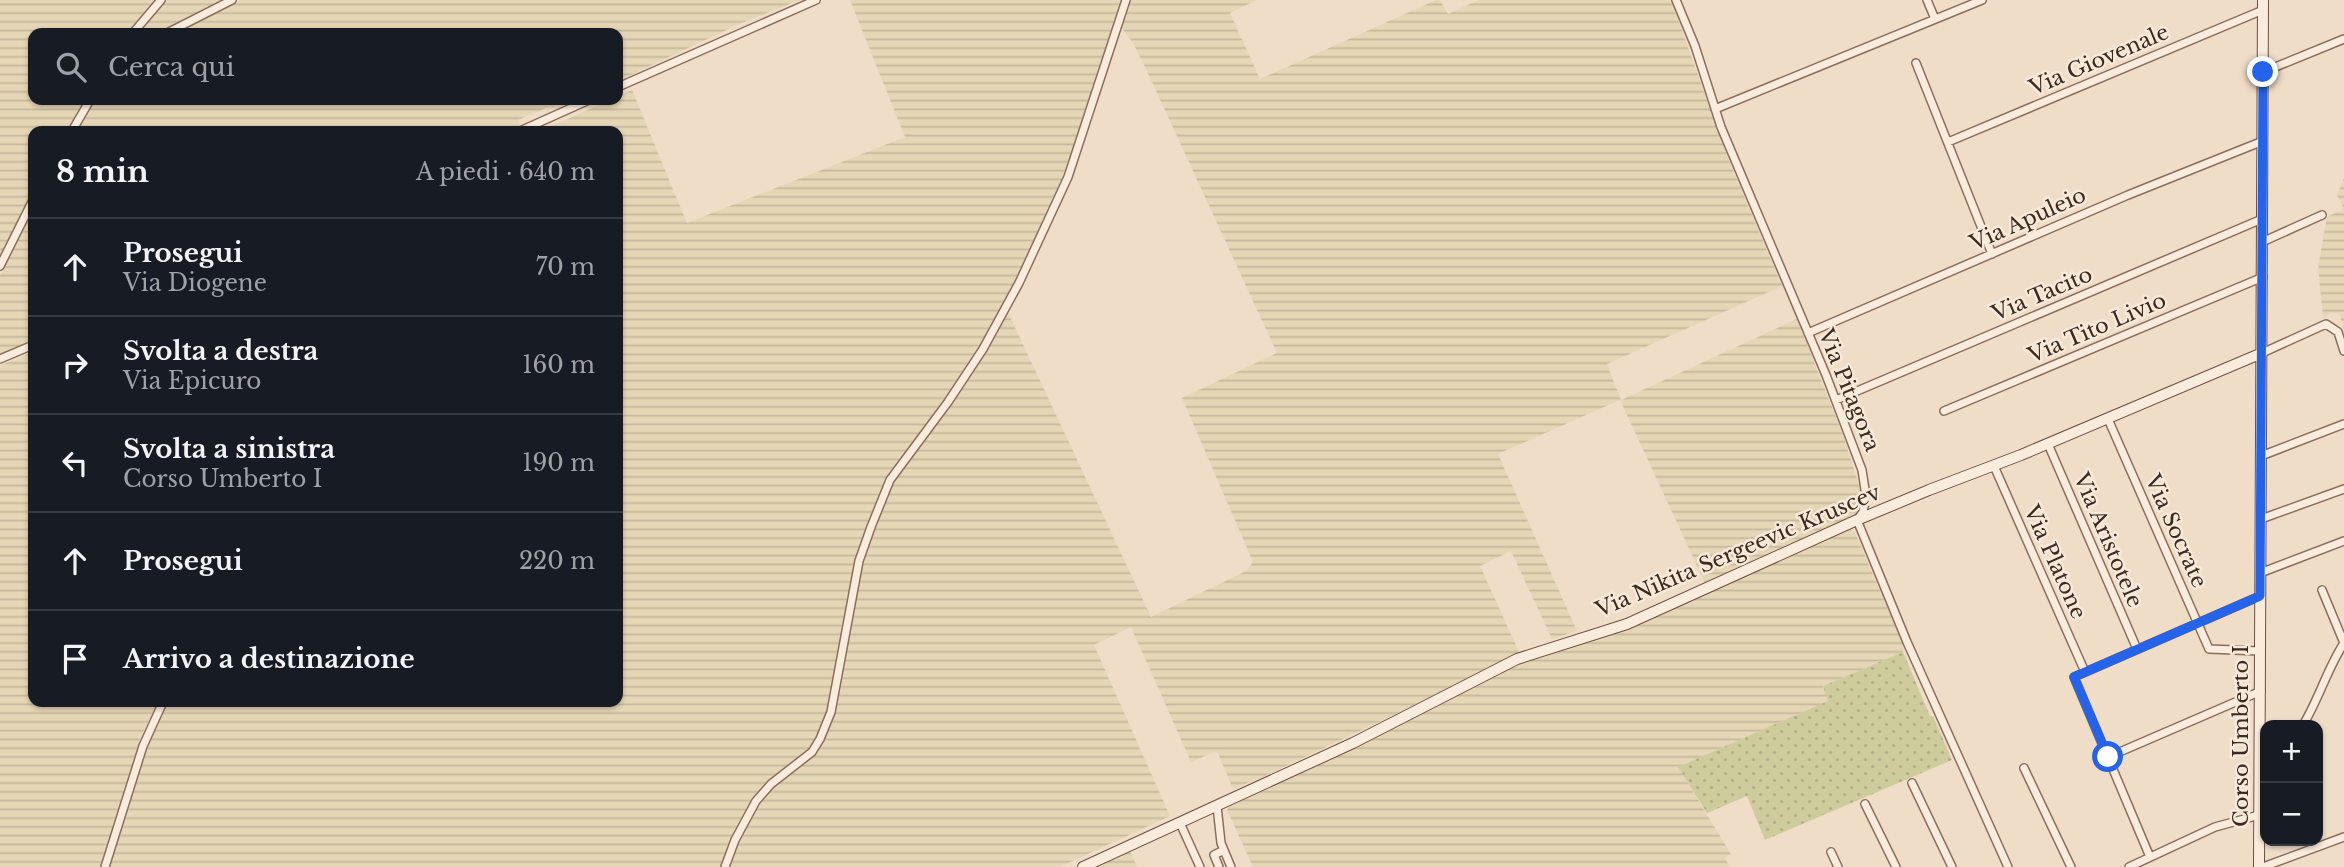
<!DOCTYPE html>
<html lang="it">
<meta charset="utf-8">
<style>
:root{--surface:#171b24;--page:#20242c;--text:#f1f3f6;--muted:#9ea1a6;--line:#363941}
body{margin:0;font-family:"Libre Baskerville",serif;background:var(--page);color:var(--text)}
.controls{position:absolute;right:21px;bottom:21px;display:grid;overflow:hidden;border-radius:14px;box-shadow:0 2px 5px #0004}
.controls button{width:63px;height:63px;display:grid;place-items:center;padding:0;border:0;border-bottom:2px solid var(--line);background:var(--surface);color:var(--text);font:35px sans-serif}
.stop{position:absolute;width:21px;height:21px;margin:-16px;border:5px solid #2563eb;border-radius:50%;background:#fff}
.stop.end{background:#2563eb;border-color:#fff;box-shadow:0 2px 7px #0008}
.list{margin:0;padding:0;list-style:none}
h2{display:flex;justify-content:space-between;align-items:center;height:91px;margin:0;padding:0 28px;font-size:30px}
h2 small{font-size:23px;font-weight:400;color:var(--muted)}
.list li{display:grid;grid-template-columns:46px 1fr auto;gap:21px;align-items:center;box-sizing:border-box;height:98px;padding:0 28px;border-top:2px solid var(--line)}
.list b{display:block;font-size:26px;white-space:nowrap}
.list p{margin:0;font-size:23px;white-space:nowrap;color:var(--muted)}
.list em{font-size:23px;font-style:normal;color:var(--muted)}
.icon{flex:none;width:38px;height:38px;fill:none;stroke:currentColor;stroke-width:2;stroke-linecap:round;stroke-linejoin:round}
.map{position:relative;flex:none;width:2344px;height:867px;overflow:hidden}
.search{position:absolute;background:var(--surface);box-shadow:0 2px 5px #0004;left:28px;top:28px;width:595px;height:77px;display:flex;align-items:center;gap:18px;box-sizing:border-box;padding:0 24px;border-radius:14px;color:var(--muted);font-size:26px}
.panel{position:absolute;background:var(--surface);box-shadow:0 2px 5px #0004;left:28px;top:126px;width:595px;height:581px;border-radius:14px}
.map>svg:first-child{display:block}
.farmland{fill:url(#farmland-rules)}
.grass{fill:url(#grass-dots)}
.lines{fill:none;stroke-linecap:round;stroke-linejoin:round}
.street-casing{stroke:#8c6e5d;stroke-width:10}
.secondary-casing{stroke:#6e4f40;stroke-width:12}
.street{stroke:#f9ecdc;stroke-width:7}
.secondary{stroke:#f9ecdc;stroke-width:10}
.route{stroke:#2563eb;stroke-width:9}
.labels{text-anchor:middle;stroke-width:5;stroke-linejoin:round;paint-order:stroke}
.street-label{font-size:21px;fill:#3c2920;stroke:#f6e9d8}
</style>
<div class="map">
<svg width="2344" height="867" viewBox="0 0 2344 867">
<defs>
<pattern id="farmland-rules" width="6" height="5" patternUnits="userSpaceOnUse" patternTransform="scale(1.75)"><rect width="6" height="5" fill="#e5d6b6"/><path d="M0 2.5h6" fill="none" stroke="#c5b89c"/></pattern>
<pattern id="grass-dots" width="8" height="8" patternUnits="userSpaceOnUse" patternTransform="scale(1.75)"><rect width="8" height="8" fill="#cecc9c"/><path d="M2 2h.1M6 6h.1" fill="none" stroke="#b2af86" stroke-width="1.8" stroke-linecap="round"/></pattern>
</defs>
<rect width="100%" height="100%" fill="#efddc8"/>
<path class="farmland" d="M0,0h158l-27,33h-98v67h53l-18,31h-35v61l-33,63z
M165,0h61l-69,33h-20z
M240,0h560l-61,24 -121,57v-48h-444z
M850,0h274l-65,187 -55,117 147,313 95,-46 7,-9 -71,-164 95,-45 -132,-286 -12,-24 -12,-16 9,-27h127l-27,13 30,66 176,-79h4l8,14 31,-14h192l55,153 56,133 -175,78 14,36 176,-81 46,116 18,56 -3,21 -5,5 -148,66 -85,-183 -122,54 79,177 -25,8 -41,-88 -31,15 39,86 -123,62 -131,62 -32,13 -16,-38 -26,11 -60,-135 -37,18 76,171 -110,51h-952l36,-118 21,-47h453v-571h-72v-2l63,-29h9v-4l14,-6 55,133 218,-86z
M96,100h469l-47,20 1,6 -11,5h-431z
M2344,178v152l-5,-17h-7l-9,5 -5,-51 9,-50 14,-7 2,-3 -6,-12z
M33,210v130l-33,14v-79z
M33,352v350h125l-17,34 -40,131h-101v-501z
M1848,530h4l3,3 49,113 -1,6 -80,34 6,15 -151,66 53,87 -6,4 5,9h-477l-26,-57 5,-6 111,-52 159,-82 34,-15 88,-25z
M1125,850l6,3 6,14h-47z"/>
<path class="grass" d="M1903,652l27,64h3l19,44 -187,80 -18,-44 -40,17 -29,-46 150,-66 -5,-15z"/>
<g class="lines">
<g class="street-casing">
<path id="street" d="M1676,0l19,46 26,81 105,248 36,95 4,26 -3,16 -6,8 50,122 101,225
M1927,0l8,19
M133,33l28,-33
M167,33l65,-33
M1916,63l76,191
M2263,72l81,-33
M618,87l198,-87
M1715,109l267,-109
M72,131l18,-31
M520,131l69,-31
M1948,142l315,-132
M2262,242l60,-27
M0,266l33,-66
M1808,333l320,-138 135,-54
M2262,353l64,-29 12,8 6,19
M0,359l33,-14
M1836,400l426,-181
M1944,411l319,-134
M2108,419l101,230 51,2
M2048,444l89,205
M2261,456l83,-32
M1994,466l91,206
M2261,519l83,-30
M2260,573l84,-32
M2322,590l22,53
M2303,725c16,-26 24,-56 41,-82
M2108,757l153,-66
M2024,768l47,99
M1912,783l40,84
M1865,804l31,63
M1217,806l4,37 10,24
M1180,823l20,44
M1831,852l7,15
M2150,857l-76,-180 186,-81
M105,867l38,-121 20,-44
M725,867l10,-27 21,-39 15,-17 41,-32 8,-13 11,-27 28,-151 12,-34 19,-47 58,-78 35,-53 36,-66 49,-106 58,-177
M1219,867l-5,-12 10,-5
M2129,867l86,-40 44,-12
M2263,867l81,-30"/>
</g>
<g class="secondary-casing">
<path id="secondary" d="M1083,867l270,-124 164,-84 110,-35 230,-104 72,-30 92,-35 241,-102
M2259,867l4,-867"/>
</g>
<use href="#street" class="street"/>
<use href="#secondary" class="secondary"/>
</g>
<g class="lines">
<path class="route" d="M2108,757l-34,-80 186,-81 3,-524"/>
</g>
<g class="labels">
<g class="street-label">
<text transform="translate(2099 60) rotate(-23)" y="7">Via Giovenale</text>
<text transform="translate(2028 219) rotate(-24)" y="7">Via Apuleio</text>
<text transform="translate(2042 294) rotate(-23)" y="7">Via Tacito</text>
<text transform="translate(2097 328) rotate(-23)" y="7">Via Tito Livio</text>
<text transform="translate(1849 390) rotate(68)" y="7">Via Pitagora</text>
<text transform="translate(2176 531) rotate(66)" y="7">Via Socrate</text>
<text transform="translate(2108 540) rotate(67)" y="7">Via Aristotele</text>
<text transform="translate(1738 551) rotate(-23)" y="7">Via Nikita Sergeevic Kruscev</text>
<text transform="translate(2055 562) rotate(66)" y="7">Via Platone</text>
<text transform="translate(2241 736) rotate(-90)" y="7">Corso Umberto I</text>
</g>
</g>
</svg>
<div class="controls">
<button>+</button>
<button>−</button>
</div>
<div class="stop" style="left:2108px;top:757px"></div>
<div class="stop end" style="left:2263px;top:72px"></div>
<div class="search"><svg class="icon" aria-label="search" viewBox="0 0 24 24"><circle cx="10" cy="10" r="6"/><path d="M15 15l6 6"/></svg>Cerca qui</div>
<section class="panel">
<h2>8 min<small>A piedi · 640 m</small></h2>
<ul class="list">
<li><svg class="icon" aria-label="ahead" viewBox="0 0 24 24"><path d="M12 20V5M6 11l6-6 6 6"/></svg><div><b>Prosegui</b><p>Via Diogene</p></div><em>70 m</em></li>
<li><svg class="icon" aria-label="right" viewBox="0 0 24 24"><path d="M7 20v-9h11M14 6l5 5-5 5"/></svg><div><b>Svolta a destra</b><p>Via Epicuro</p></div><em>160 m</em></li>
<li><svg class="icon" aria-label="left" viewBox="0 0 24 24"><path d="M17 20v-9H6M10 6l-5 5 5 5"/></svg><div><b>Svolta a sinistra</b><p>Corso Umberto I</p></div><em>190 m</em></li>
<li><svg class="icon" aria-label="ahead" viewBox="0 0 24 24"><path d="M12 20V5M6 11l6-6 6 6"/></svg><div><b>Prosegui</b></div><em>220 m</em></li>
<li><svg class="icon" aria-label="arrive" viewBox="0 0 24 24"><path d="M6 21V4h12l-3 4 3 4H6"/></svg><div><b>Arrivo a destinazione</b></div></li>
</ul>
</section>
</div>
